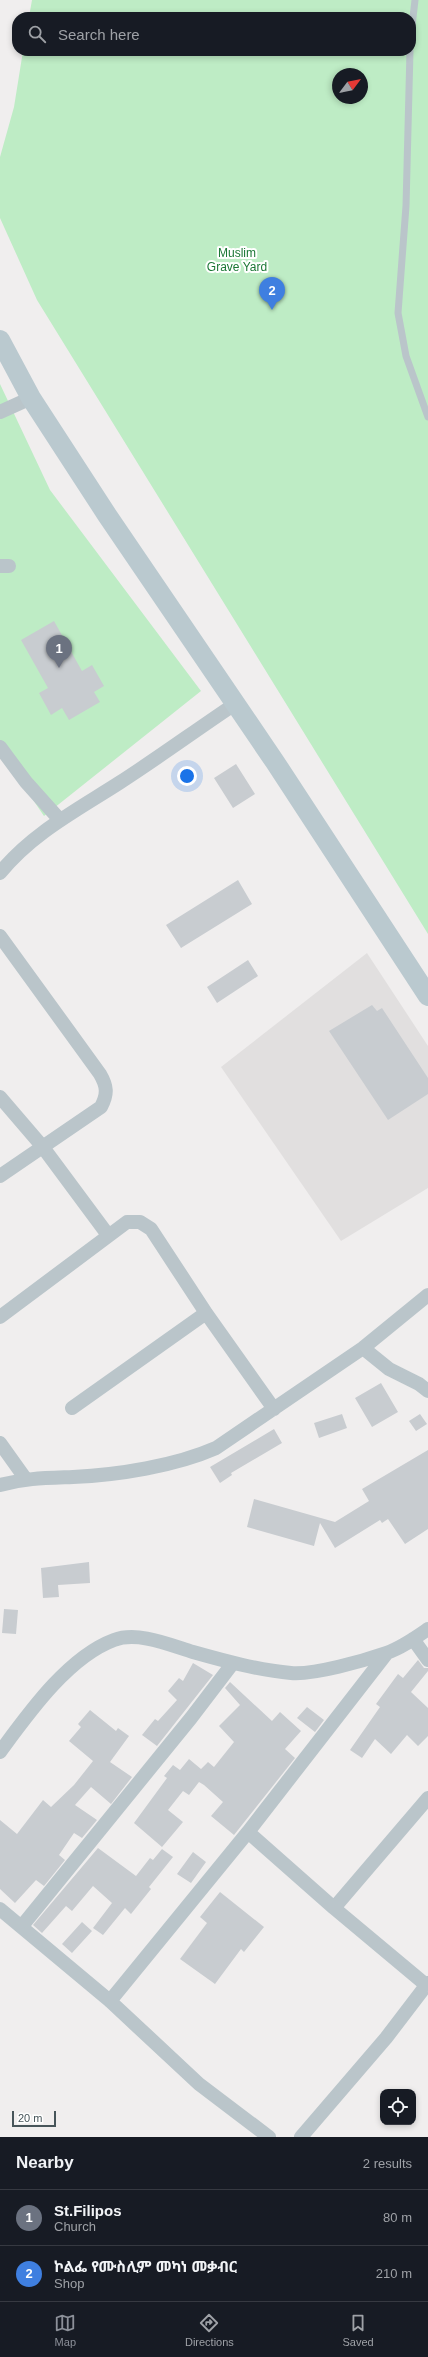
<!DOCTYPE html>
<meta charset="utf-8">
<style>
:root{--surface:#171b24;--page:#20242c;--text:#f1f3f6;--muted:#9ea1a6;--line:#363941;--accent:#8c9099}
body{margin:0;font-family:Arial,"Noto Sans Ethiopic",sans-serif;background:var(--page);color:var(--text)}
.controls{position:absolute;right:12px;bottom:12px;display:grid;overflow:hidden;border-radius:8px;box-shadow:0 2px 6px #0003}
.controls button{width:36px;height:36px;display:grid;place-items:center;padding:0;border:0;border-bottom:1px solid var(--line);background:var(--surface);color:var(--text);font:20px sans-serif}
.compass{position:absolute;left:332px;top:68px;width:36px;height:36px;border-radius:50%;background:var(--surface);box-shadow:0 2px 6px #0003;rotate:58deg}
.scale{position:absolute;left:12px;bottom:10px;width:44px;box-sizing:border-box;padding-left:4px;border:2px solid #47555a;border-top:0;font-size:11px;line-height:14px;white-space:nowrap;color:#47555a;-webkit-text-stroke:3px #fff;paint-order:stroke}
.you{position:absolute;left:187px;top:776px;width:14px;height:14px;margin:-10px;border:3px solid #fff;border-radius:50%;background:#1a73e8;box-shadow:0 0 0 6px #1a73e833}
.badge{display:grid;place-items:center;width:26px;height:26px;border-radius:50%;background:var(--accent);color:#fff;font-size:13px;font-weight:700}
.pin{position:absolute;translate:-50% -33px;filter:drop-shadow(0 1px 2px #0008)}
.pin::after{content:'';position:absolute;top:21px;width:14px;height:12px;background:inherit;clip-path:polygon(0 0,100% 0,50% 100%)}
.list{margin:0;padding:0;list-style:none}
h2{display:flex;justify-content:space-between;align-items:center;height:52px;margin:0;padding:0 16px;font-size:17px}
h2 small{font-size:13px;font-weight:400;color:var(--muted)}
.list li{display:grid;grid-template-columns:26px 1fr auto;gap:12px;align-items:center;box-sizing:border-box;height:56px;padding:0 16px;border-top:1px solid var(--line)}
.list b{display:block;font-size:15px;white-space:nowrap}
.list p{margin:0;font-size:13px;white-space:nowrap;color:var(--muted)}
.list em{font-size:13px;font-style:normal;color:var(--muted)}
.icon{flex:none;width:22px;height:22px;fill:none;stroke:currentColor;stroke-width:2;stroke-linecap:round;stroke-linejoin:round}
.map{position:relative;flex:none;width:428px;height:2137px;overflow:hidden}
.search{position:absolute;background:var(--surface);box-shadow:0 2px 6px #0003;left:12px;right:12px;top:12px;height:44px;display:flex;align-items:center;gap:10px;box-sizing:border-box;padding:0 14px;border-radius:16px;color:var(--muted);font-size:15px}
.sheet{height:164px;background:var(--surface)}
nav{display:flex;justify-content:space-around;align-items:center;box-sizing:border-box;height:56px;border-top:1px solid var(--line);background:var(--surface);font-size:11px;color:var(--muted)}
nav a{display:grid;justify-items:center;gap:2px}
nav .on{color:var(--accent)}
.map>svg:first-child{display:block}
.education{fill:#e1dfdf}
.green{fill:#beecc5;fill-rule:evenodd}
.building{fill:#c8ccd0}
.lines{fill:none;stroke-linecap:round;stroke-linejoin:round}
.lane{stroke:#bac5ca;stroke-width:7}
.street{stroke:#bac5ca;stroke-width:14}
.secondary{stroke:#bac9cf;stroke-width:20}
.labels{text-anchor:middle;stroke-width:4;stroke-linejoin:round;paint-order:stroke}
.park-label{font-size:12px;fill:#1b7735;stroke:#fff}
</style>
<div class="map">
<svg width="428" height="2137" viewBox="0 0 428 2137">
<rect width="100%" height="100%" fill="#f0eeee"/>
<path class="education" d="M367,953l61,93v142l-87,53 -120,-174z"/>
<path class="green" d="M32,0h396v934l-391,-634 -37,-82v-61l14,-50 9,-56h388v-34h-382zM338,74h24v24h-24z
M0,384l50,106 151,201 -157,125 -44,-65z"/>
<path class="building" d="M54,621l28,50 10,-6 12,21 -10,6 6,10 -31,18 -7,-12 -11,7 -12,-22 9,-5 -27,-48z
M236,764l19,30 -22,14 -19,-30z
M238,880l14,24 -71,44 -15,-23z
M248,960l10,16 -41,27 -10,-16z
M372,1005l5,6 5,-3 46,70v16l-40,26 -59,-89z
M381,1383l17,29 -26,15 -17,-29z
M342,1414l5,14 -28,10 -5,-15z
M420,1414l7,10 -11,7 -7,-10z
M274,1429l8,14 -51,30 1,2 -12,8 -10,-16z
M428,1450v79l-23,15 -17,-25 -6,4 -2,-3 -45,28 -15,-25 -6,23 -67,-19 7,-28 81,23 34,-21 -7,-12z
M89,1562l1,21 -32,2 1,12 -16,1 -2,-30z
M4,1609l14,1 -2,24 -14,-1z
M418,1660l6,8h4v3l-17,21 17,16v28l-10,10 -11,-11 -16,19 -16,-15 -13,19 -12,-8 30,-43 -4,-3 22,-30 5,4z
M193,1663l20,12 -56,71 -15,-11 13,-16 3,2 19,-21 -9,-9 11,-13 4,3z
M230,1682l42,39 8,-9 21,19 -16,18 10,9 -61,77 -23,-19 12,-14 -19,-17 -5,-3 -10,13 -6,-4 -15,19 15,12 -21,25 -28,-24 33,-45 -3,-2 9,-11 7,5 9,-11 12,10 7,-7 6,5 20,-25 -15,-16 21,-21 -15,-17z
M307,1707l17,13 -9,12 -18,-14z
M90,1710l26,21 2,-3 11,8 -19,26 22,15 -21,27 -20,-17 -16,18 22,15 -15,18 -8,-5 -15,22 6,5 -21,26 -8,-6 -21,23 -15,-14v-69l17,14 26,-34 8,7 23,-22 19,-24 -24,-20 12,-14 -3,-3z
M98,1848l38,28 14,-18 3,2 9,-11 11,8 -24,30 2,2 -20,25 -6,-6 -22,27 -10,-7 19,-25 -19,-17 -21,25 -6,-5 -24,27 -9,-8z
M193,1852l13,10 -15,21 -14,-9z
M220,1892l44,35 -20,25 -3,-3 -26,35 -35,-25 27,-36 -7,-6z
M82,1922l10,9 -20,22 -10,-9z"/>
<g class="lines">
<path class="lane" d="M411,35l4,-35
M410,51l-4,155 -8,107 8,43 22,61"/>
<path class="street" d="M0,412l31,-14
M0,566h9
M0,747l26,35 34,38
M0,873c31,-39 77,-63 119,-90 39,-25 77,-53 116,-79
M0,936l100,138c7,12 8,20 1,33l-101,69
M0,1097l42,49 66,89
M0,1317l127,-95h13l11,7 55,84 68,96
M363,1348l26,21 30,15 9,7
M72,1408l134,-95
M0,1443l25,35
M0,1485c25,-7 47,-7 73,-8 45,-2 102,-11 143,-29l147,-100 65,-53
M413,1639l15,21
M0,1752c28,-38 68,-95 114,-112 24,-9 56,5 79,12 32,9 65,18 98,21 23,2 72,-12 95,-20 15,-5 29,-15 42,-24
M248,1832l139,-179
M334,1908l94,-110
M0,1909l110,92 89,83 70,53
M22,1926l169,-208 42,-55
M110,2001l138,-169 86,76 92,77
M301,2137l85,-99 42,-55"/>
<path class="secondary" d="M0,340l31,58 76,117 168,247 153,234"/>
</g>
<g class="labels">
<g class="park-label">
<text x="237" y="257">Muslim<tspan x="237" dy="14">Grave Yard</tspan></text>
</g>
</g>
</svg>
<div class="controls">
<button><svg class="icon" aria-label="locate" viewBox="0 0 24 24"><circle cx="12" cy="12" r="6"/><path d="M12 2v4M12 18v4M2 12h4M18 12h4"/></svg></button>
</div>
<svg class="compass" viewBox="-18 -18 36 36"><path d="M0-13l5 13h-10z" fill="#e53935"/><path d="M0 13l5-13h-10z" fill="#9ea1a6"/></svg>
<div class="scale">20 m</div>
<div class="you"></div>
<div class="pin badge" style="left:59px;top:668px;background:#6b7280">1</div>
<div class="pin badge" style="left:272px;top:310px;background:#3f7fe0">2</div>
<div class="search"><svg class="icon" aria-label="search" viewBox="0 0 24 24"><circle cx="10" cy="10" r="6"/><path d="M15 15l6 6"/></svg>Search here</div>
</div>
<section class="sheet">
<h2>Nearby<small>2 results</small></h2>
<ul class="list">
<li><span class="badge" style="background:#6b7280">1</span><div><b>St.Filipos</b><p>Church</p></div><em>80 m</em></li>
<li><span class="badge" style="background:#3f7fe0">2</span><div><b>ኮልፌ የሙስሊም መካነ መቃብር</b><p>Shop</p></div><em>210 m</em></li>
</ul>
</section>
<nav>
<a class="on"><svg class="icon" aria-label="map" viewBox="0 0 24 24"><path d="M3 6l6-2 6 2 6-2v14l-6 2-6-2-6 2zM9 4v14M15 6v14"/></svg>Map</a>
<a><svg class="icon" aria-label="directions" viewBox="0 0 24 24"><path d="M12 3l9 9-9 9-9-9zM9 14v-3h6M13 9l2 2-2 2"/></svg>Directions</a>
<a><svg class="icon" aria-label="saved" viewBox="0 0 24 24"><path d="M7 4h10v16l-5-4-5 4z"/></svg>Saved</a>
</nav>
